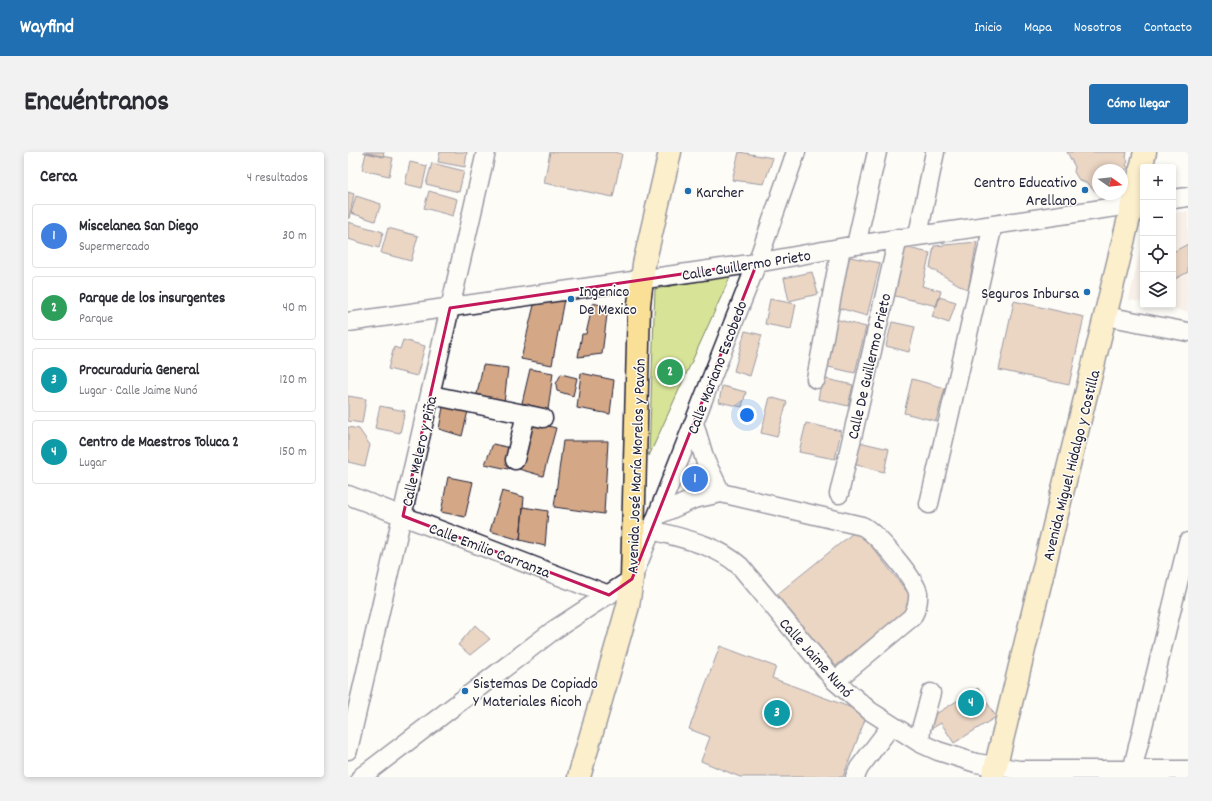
<!DOCTYPE html>
<html lang="es">
<meta charset="utf-8">
<style>
:root{--surface:#fff;--page:#f2f2f3;--text:#2b2b33;--muted:#7c7c81;--line:#e1e1e2;--accent:#1f6fb2}
body{margin:0;font-family:Dekko,sans-serif;background:var(--page);color:var(--text)}
.controls{position:absolute;right:12px;top:12px;display:grid;overflow:hidden;border-radius:4px;box-shadow:0 2px 6px #0003}
.controls button{width:36px;height:36px;display:grid;place-items:center;padding:0;border:0;border-bottom:1px solid var(--line);background:var(--surface);color:var(--text);font:20px sans-serif}
.compass{position:absolute;left:744px;top:12px;width:36px;height:36px;border-radius:50%;background:var(--surface);box-shadow:0 2px 6px #0003;rotate:104deg}
.you{position:absolute;left:399px;top:263px;width:14px;height:14px;margin:-10px;border:3px solid #fff;border-radius:50%;background:#1a73e8;box-shadow:0 0 0 6px #1a73e833}
.badge{display:grid;place-items:center;width:26px;height:26px;border-radius:50%;background:var(--accent);color:#fff;font-size:13px;font-weight:700}
.pin{position:absolute;translate:-50% -50%;border:2px solid #fff;box-shadow:0 1px 4px #0006}
.list{margin:0;padding:0;list-style:none}
h2{display:flex;justify-content:space-between;align-items:center;height:52px;margin:0;padding:0 16px;font-size:17px}
h2 small{font-size:13px;font-weight:400;color:var(--muted)}
.list li{display:grid;grid-template-columns:26px 1fr auto;gap:12px;align-items:center;box-sizing:border-box;height:64px;margin:0 8px 8px;padding:0 8px;border:1px solid var(--line);border-radius:4px}
.list b{display:block;font-size:15px;white-space:nowrap}
.list p{margin:0;font-size:13px;white-space:nowrap;color:var(--muted)}
.list em{font-size:13px;font-style:normal;color:var(--muted)}
.icon{flex:none;width:22px;height:22px;fill:none;stroke:currentColor;stroke-width:2;stroke-linecap:round;stroke-linejoin:round}
.map{position:relative;flex:none;width:840px;height:625px;overflow:hidden;border-radius:4px}
header{display:flex;align-items:center;gap:24px;box-sizing:border-box;height:56px;padding:0 20px;background:var(--accent);color:#fff}
header strong{font-size:19px}
nav{display:flex;gap:22px;margin-inline-start:auto;font-size:14px}
.intro{display:flex;align-items:center;justify-content:space-between;box-sizing:border-box;height:96px;padding:0 24px}
h1{margin:0;font-size:28px}
.button{padding:10px 18px;border-radius:4px;background:var(--accent);color:#fff;font-size:14px;font-weight:700}
main{display:flex;gap:24px;padding:0 24px}
aside{flex:1;background:var(--surface);border-radius:4px;box-shadow:0 2px 6px #0003}
.map>svg:first-child{display:block}
.built{fill:#f1e3d5}
.green{fill:#d7e497;stroke:#7c8369}
.building{fill:#d4a886;stroke:#22223b}
.lines{fill:none;stroke-linecap:round;stroke-linejoin:round}
.minor-casing{stroke:#22223b;stroke-width:21}
.major-casing{stroke:#22223b;stroke-width:25}
.minor{stroke:#fdfcf7;stroke-width:18}
.major{stroke:#fadf96;stroke-width:22}
.marked{fill:none;stroke:#c2185b;stroke-width:3;stroke-linejoin:round}
.poi-dot{fill:#1f6fb2;stroke:#fdfcf7;stroke-width:1.5}
.labels{text-anchor:middle;stroke-width:3;stroke-linejoin:round;paint-order:stroke}
.poi-label{font-size:16px;fill:#22223b;stroke:#fdfcf7;text-anchor:start}
.street-label{font-size:16px;fill:#22223b;stroke:#fdfcf7}
</style>
<header>
<strong>Wayfind</strong>
<nav><a>Inicio</a><a>Mapa</a><a>Nosotros</a><a>Contacto</a></nav>
</header>
<div class="intro"><h1>Encuéntranos</h1><a class="button">Cómo llegar</a></div>
<main>
<aside>
<h2>Cerca<small>4 resultados</small></h2>
<ul class="list">
<li><span class="badge" style="background:#3f7fe0">1</span><div><b>Miscelanea San Diego</b><p>Supermercado</p></div><em>30 m</em></li>
<li><span class="badge" style="background:#2e9e5b">2</span><div><b>Parque de los insurgentes</b><p>Parque</p></div><em>40 m</em></li>
<li><span class="badge" style="background:#0f9aa8">3</span><div><b>Procuraduria General</b><p>Lugar · Calle Jaime Nunó</p></div><em>120 m</em></li>
<li><span class="badge" style="background:#0f9aa8">4</span><div><b>Centro de Maestros Toluca 2</b><p>Lugar</p></div><em>150 m</em></li>
</ul>
</aside>
<div class="map">
<svg width="840" height="625" viewBox="0 0 840 625">
<rect width="100%" height="100%" fill="#fdfcf7"/>
<filter id="ink" filterUnits="userSpaceOnUse"><feTurbulence type="fractalNoise" baseFrequency=".025" numOctaves="2"/><feDisplacementMap in="SourceGraphic" scale="8" xChannelSelector="R" yChannelSelector="G"/><feConvolveMatrix kernelMatrix="1 2 1 2 8 2 1 2 1" color-interpolation-filters="sRGB"/></filter>
<g filter="url(#ink)">
<path class="built" d="M840,59v101l-33,-7h18v-92z
M795,86v64l-14,-2z"/>
<path class="green" d="M383,123l-82,181 6,-167z"/>
<path class="building" d="M15,0h21l-1,5z
M92,0h27l-2,15 -27,-5z
M202,0h64l8,2 -9,43 -69,-14z
M391,0l34,6 -9,26 -32,-4z
M719,0h60l-1,5 2,4 -2,4 3,3 -4,2 3,6 -6,3v-9h-24v22l-6,-3 -3,-5 -10,-4 -5,-8 1,-5z
M18,1l27,5 -4,18 -27,-6z
M62,10l17,4 -5,22 -17,-4z
M84,11l32,8 -5,21 -33,-8z
M81,39l28,8 -4,17 -29,-8z
M0,40l6,2 -5,25 -1,-1z
M8,44l25,8 -6,17 -24,-8z
M0,70l35,10 -4,16 -31,-9z
M40,76l30,8 -7,25 -30,-8z
M629,90l-9,48 -38,-22 4,-22z
M840,92v28l-15,8v-28z
M551,94l31,7 -8,33 19,5 -4,15 -50,-12z
M502,105l30,6 -13,53 -35,-10z
M464,120l6,22 -29,7 -5,-23z
M591,145l17,5 -7,21 -17,-6z
M216,147l-12,66 -31,-6 13,-54z
M422,147l26,5 -5,25 -26,-5z
M666,149l70,16 -15,68 -70,-15z
M245,151l15,4 -6,47 -24,3 4,-23h4z
M487,167l31,8 -11,46 -31,-7z
M544,170l23,5 -6,25 -23,-6z
M397,179l17,4 -12,41 -16,-5z
M55,188l22,6 -8,30 -29,-7 6,-22 6,2z
M135,213l25,3 -4,35 -27,-9z
M182,217l23,4 -5,37 -26,-7z
M233,221l33,7 -4,34 -33,-6z
M213,222l16,4 -4,18 -16,-5 -1,-7z
M474,226l31,7 -5,21 -30,-7z
M564,227l33,9 -9,33 -32,-8z
M374,234l24,6 -4,15 -23,-5z
M0,244l18,3 -4,24 -14,-2z
M422,245l17,5 -10,35 -16,-4z
M32,254l25,5 -5,22 -25,-5z
M95,255l25,4 -6,25 -23,-7z
M180,269l28,7 -13,48 -28,-8z
M458,271l35,8 -6,28 -36,-7z
M0,275l11,2 11,16 -5,21 -17,-4z
M215,289h45l-4,73 -50,-7z
M511,290l30,7 -5,23 -31,-8z
M145,292l18,4 -3,21 -23,-5z
M100,325l25,5 -8,35 -24,-5z
M154,339l22,6 -4,43 -30,-9z
M175,355l25,4 -3,35 -25,-6z
M510,377l58,74 -84,66 -57,-73z
M127,473l15,14 -20,16 -12,-10z
M372,494l56,21 -4,11 80,30 14,9 -23,60h-103l-39,-16 9,-24 -21,-8z
M630,536l18,29 -42,26 -13,-20 -10,6 -5,-9z"/>
<g class="lines">
<g class="minor-casing">
<path id="minor" d="M825,47l15,-2
M570,83l17,-83
M508,93l21,-93
M758,164l82,16
M0,170l409,-59 99,-18 287,-42
M468,227l25,-131
M83,243l112,23
M346,271l11,37 16,33
M167,308l11,-46
M491,342l59,-256
M0,343l261,100
M581,352l64,-279
M310,363l36,-16 27,-6 141,33c13,5 54,54 56,67 1,9 -2,17 -6,24l-77,64
M304,378c32,9 63,14 88,36l95,115 35,30 50,32 18,8 38,12 43,7h169
M572,591l1,-14 10,-36
M0,598l138,-598
M784,619l56,-229
M13,625l193,-147 78,-51 125,-316 39,-111
M507,625l4,-9 32,-42"/>
</g>
<g class="major-casing">
<path id="major" d="M231,625l49,-171 4,-27 7,-275 5,-40 26,-112
M645,625l152,-625"/>
</g>
<use href="#minor" class="minor"/>
<use href="#major" class="major"/>
</g>
</g>
<path d="M0 0H840V625H0ZM409,111l-125,316 -23,16 -206,-79 47,-208z" fill="#fdfcf7" fill-opacity=".55" fill-rule="evenodd"/>
<path class="marked" d="M409,111l-125,316 -23,16 -206,-79 47,-208z"/>
<g class="poi-dot">
<circle cx="737" cy="38" r="4"/>
<circle cx="340" cy="39" r="4"/>
<circle cx="739" cy="140" r="4"/>
<circle cx="223" cy="147" r="4"/>
<circle cx="117" cy="539" r="4"/>
</g>
<g class="labels">
<g class="poi-label">
<text x="729" y="35" text-anchor="end">Centro Educativo<tspan x="729" dy="18">Arellano</tspan></text>
<text x="348" y="45">Karcher</text>
<text x="231" y="144">Ingenico<tspan x="231" dy="18">De Mexico</tspan></text>
<text x="731" y="146" text-anchor="end">Seguros Inbursa</text>
<text x="125" y="536">Sistemas De Copiado<tspan x="125" dy="18">Y Materiales Ricoh</tspan></text>
</g>
<g class="street-label">
<text transform="translate(398 112) rotate(-9)" y="6">Calle Guillermo Prieto</text>
<text transform="translate(520 214) rotate(-77)" y="6">Calle De Guillermo Prieto</text>
<text transform="translate(368 215) rotate(-69)" y="6">Calle Mariano Escobedo</text>
<text transform="translate(70 299) rotate(-77)" y="6">Calle Melero y Piña</text>
<text transform="translate(722 313) rotate(-76)" y="6">Avenida Miguel Hidalgo y Costilla</text>
<text transform="translate(287 314) rotate(-88)" y="6">Avenida José María Morelos y Pavón</text>
<text transform="translate(142 397) rotate(21)" y="6">Calle Emilio Carranza</text>
<text transform="translate(469 505) rotate(48)" y="6">Calle Jaime Nunó</text>
</g>
</g>
</svg>
<div class="controls">
<button>+</button>
<button>−</button>
<button><svg class="icon" aria-label="locate" viewBox="0 0 24 24"><circle cx="12" cy="12" r="6"/><path d="M12 2v4M12 18v4M2 12h4M18 12h4"/></svg></button>
<button><svg class="icon" aria-label="layers" viewBox="0 0 24 24"><path d="M12 4l9 5-9 5-9-5zM3 14l9 5 9-5"/></svg></button>
</div>
<svg class="compass" viewBox="-18 -18 36 36"><path d="M0-13l5 13h-10z" fill="#e53935"/><path d="M0 13l5-13h-10z" fill="#7c7c81"/></svg>
<div class="you"></div>
<div class="pin badge" style="left:347px;top:327px;background:#3f7fe0">1</div>
<div class="pin badge" style="left:322px;top:220px;background:#2e9e5b">2</div>
<div class="pin badge" style="left:429px;top:561px;background:#0f9aa8">3</div>
<div class="pin badge" style="left:623px;top:551px;background:#0f9aa8">4</div>
</div>
</main>
